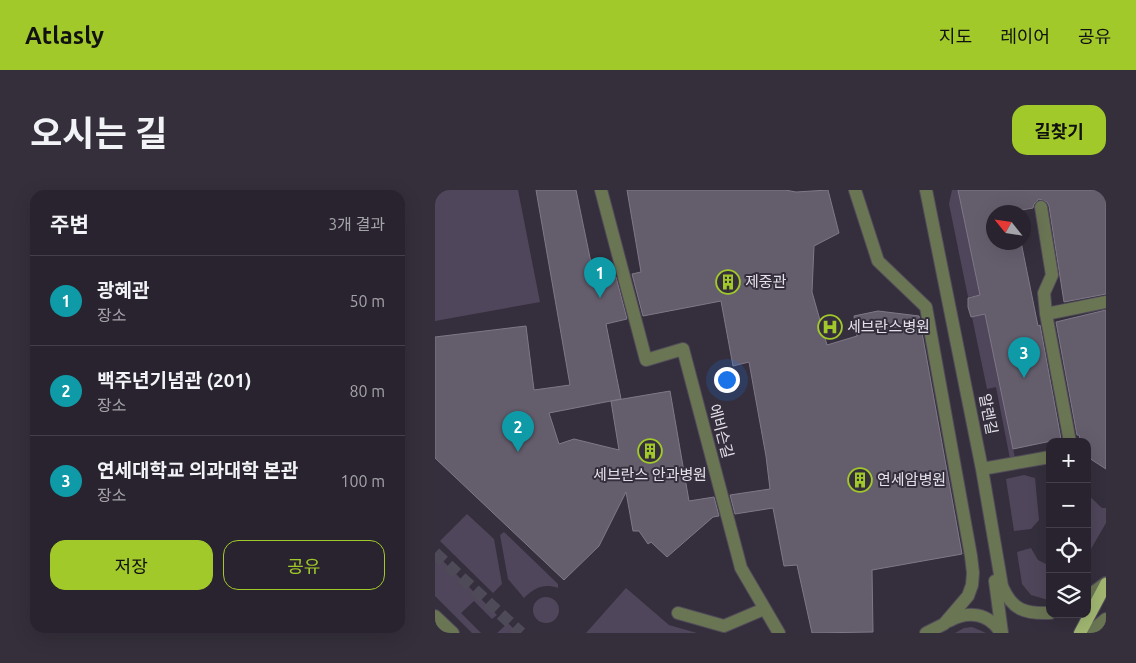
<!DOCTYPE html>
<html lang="ko">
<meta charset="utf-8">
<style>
:root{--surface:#28232e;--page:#342f3a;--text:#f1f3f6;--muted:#a5a4aa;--line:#44404a;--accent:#a1c929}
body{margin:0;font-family:Ubuntu,"Noto Sans KR",sans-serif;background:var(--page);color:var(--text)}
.controls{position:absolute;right:15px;bottom:15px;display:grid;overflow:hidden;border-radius:10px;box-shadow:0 5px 20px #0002}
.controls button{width:45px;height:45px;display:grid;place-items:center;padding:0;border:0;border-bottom:1px solid var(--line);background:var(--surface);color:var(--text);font:25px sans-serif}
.compass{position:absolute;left:551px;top:15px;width:45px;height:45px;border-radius:50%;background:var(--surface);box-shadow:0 5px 20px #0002;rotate:300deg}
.you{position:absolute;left:291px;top:189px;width:18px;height:18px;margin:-12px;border:4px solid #fff;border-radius:50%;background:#1a73e8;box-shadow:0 0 0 8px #1a73e833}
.badge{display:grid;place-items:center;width:32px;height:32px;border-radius:50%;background:var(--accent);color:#fff;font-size:16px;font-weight:700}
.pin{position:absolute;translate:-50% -41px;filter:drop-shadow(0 1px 2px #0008)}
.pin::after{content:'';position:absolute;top:26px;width:18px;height:15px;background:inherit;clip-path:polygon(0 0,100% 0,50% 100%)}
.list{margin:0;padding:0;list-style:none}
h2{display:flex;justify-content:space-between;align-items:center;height:65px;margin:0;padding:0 20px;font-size:21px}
h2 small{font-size:16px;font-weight:400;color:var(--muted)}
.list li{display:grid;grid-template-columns:32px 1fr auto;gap:15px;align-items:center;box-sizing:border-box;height:90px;padding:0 20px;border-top:1px solid var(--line)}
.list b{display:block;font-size:19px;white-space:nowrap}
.list p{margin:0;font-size:16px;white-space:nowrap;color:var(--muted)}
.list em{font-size:16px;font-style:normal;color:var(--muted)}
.actions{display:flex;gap:10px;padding:15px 20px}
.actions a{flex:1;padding:11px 0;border:1px solid var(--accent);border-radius:15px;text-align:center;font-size:18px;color:var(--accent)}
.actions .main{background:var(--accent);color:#111}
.icon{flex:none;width:28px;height:28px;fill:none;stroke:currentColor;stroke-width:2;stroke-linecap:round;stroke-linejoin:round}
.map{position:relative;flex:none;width:671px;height:443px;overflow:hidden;border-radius:15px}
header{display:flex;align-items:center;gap:30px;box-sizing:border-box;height:70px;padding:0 25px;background:var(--accent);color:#111}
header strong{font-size:24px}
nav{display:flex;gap:28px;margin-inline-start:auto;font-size:18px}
.intro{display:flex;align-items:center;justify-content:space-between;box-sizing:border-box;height:120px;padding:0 30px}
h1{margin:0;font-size:35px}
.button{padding:12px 22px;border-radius:15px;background:var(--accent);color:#111;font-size:18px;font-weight:700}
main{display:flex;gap:30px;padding:0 30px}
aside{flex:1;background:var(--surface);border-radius:15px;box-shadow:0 5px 20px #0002}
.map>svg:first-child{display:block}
.green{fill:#4f465b}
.building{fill:#645d6c;stroke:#7f7888}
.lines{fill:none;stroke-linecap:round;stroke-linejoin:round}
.minor-tunnel{stroke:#4f4a57;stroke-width:12;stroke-dasharray:12 6;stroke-linecap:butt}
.minor-casing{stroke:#514b59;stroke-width:14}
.major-casing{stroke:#514b59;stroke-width:14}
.minor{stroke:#6a7554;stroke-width:12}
.major{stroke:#a1b771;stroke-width:12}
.labels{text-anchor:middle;stroke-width:4;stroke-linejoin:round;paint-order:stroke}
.poi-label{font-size:15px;fill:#e4e1ea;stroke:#352f3d;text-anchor:start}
.street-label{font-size:15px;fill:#e4e1ea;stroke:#352f3d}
</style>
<header>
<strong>Atlasly</strong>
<nav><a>지도</a><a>레이어</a><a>공유</a></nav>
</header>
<div class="intro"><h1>오시는 길</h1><a class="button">길찾기</a></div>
<main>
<aside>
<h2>주변<small>3개 결과</small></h2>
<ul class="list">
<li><span class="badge" style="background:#0f9aa8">1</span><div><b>광혜관</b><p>장소</p></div><em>50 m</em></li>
<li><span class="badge" style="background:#0f9aa8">2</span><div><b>백주년기념관 (201)</b><p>장소</p></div><em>80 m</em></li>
<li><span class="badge" style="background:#0f9aa8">3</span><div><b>연세대학교 의과대학 본관</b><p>장소</p></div><em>100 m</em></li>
</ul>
<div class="actions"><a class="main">저장</a><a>공유</a></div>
</aside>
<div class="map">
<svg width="671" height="443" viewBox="0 0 671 443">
<rect width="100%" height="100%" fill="#352f3d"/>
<path class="green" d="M0,0h83l22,112 -105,19z
M517,0h6l22,105 -12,2 -19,-93z
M550,124l30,144 -5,1 -14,-72 -9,2 -15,-72z
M589,285l11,3 4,42 -8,9 -17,2 -8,-52z
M652,304l15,14h4v15l-18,31z
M32,324l27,25 8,45 -9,9 -53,-52z
M69,342l54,52v4c-14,-5 -24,0 -34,10l-16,-19 -8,-44z
M596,358l7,12 12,6v33l-2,1 -17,-5 -9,-11 -5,-32z
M0,363l62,62 -5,4 -18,-18 -13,12 20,20h-9l-37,-37z
M191,398l43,37 28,8h-111z
M98 420a13 13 0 1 1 26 0a13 13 0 1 1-26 0Z
M73,433l10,10h-21z
M537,437l14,6h-31l9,-5z"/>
<path class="building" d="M101,0h40l19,92 21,-5 11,42 -21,5 15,75 -72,14 10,31 15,-5 45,11 -8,-49 59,-10 19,110 25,-4 5,19 -6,1 -46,40 -16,-15 -3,2 -9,-13h-6l-7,-39 -27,54 -35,34 -129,-122v-121l91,-11 8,64 36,-5z
M192,0h158l11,2 32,-2 11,43 -25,13 -2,46 15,53 30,-9 -3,-20 24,-5 41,5 43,238 -90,16 1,62 -61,1 -15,-68 -13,1 -11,-58 -38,6 -5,-19 40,-6 -4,-33 -17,-94 -16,4 -12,-65 -78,15 -11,-42 9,-2z
M523,0h148v104l-42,8 -15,-96 -2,-4 -8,-3 -5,5 -1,4 -22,4h-18v30h28l17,84 2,-1 21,114 -48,10 -28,-135 -14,3 -3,-10v-9l12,-3z
M671,120v159l-14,-9 -5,-6v-12h-6l-2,-7h-2l-21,-113z"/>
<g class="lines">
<path class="minor-tunnel" d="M0,363l86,80"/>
<g class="minor-casing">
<path id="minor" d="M166,0l45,170 37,-11 58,219 38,65
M420,0l23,71 48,46 45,249 2,17 -1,12 -4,11 -24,28 -18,9
M491,0l56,279 20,117c10,24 23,28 48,27
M606,17l11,68 -8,18 2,21
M635,252l-24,-128 60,-12
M547,279l68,-12
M560,391l7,52
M652,407l19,-14
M243,423l46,13 40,-17
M0,426l18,17
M514,431c19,-11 40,-8 52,12
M654,443l17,-14"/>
</g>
<g class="major-casing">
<path id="major" d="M645,443l26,-49"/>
</g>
<use href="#minor" class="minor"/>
<use href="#major" class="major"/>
</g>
<defs>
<g id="building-ring" transform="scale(1.25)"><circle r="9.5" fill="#352f3d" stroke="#a1c929" stroke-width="1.5"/><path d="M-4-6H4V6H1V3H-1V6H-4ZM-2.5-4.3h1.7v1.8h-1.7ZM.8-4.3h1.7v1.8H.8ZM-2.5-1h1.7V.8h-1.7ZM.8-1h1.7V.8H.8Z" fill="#a1c929"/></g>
<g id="hospital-ring" transform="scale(1.25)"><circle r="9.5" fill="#352f3d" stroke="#a1c929" stroke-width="1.5"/><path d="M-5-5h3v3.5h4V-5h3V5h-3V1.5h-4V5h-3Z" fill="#a1c929"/></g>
</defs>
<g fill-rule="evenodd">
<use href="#building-ring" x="293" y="92"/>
<use href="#hospital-ring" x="395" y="137"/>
<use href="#building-ring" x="215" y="261"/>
<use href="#building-ring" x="425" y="290"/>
</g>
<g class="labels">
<g class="poi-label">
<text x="310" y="97">제중관</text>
<text x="412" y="142">세브란스병원</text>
<text x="215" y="290" text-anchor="middle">세브란스 안과병원</text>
<text x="442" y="295">연세암병원</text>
</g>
<g class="street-label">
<text transform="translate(553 224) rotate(79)" y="5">알렌길</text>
<text transform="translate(286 241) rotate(75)" y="5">에비슨길</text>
</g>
</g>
</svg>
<div class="controls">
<button>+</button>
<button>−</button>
<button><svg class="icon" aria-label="locate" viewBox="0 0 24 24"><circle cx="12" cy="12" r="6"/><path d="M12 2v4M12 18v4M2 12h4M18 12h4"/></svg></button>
<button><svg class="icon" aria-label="layers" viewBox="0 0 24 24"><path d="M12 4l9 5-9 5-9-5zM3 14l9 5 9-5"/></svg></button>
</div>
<svg class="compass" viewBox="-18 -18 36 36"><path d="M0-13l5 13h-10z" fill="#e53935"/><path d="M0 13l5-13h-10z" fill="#a5a4aa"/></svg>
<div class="you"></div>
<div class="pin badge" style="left:165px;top:108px;background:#0f9aa8">1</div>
<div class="pin badge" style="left:83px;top:262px;background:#0f9aa8">2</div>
<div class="pin badge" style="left:589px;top:188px;background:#0f9aa8">3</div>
</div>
</main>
